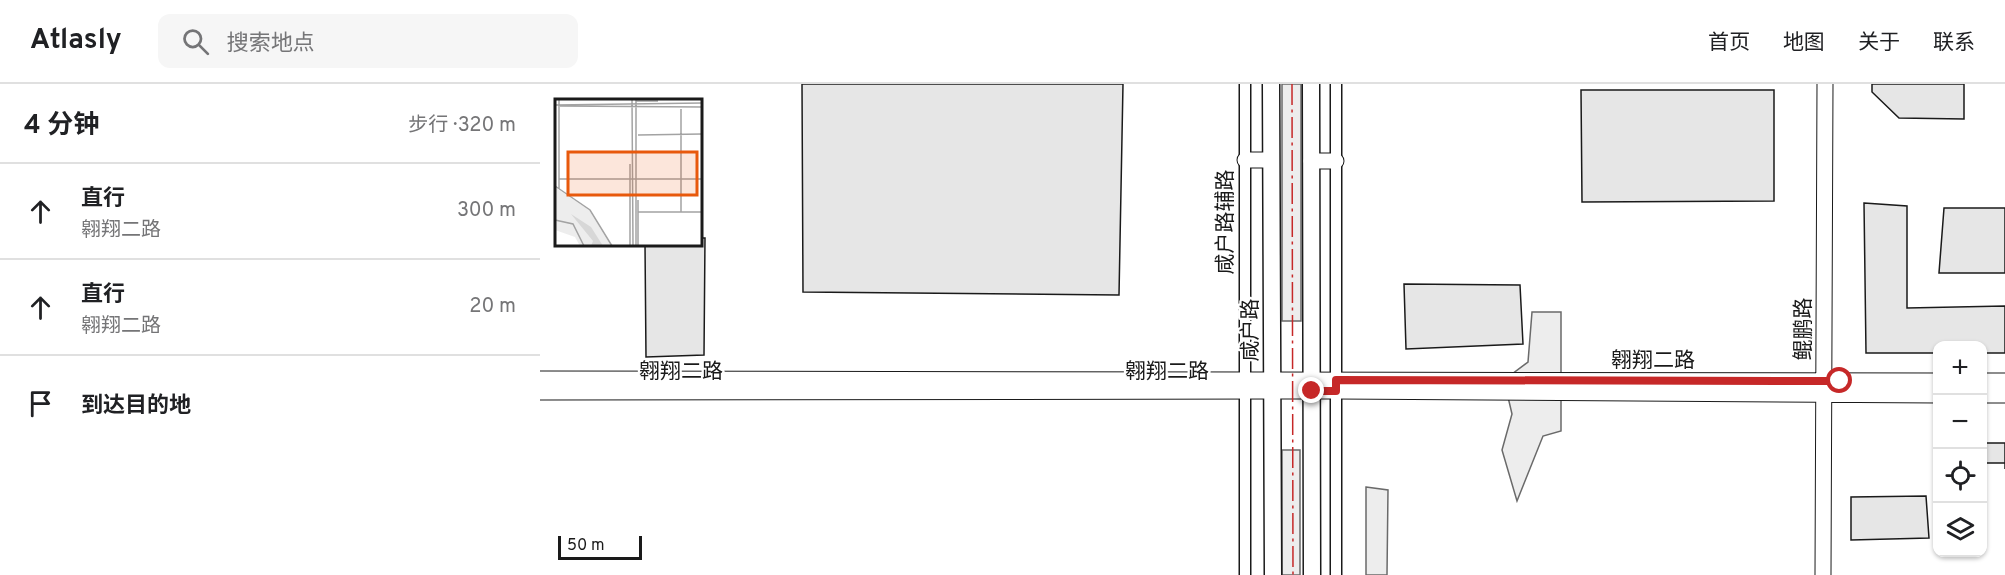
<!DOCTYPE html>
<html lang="zh">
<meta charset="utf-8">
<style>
:root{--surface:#fff;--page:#f6f6f6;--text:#202124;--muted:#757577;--line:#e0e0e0}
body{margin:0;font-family:Overpass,"Noto Sans SC",sans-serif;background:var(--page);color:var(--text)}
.controls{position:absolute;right:18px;bottom:18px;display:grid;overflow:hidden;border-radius:12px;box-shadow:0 2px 4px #0004}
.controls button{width:54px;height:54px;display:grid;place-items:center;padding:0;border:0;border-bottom:2px solid var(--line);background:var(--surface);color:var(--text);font:30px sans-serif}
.scale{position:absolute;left:18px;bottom:15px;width:84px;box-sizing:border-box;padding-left:6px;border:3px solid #1a1a1a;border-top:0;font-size:16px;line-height:21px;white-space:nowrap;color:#1a1a1a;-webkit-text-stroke:4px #fff;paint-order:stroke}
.stop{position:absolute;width:18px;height:18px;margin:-14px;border:4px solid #c62828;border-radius:50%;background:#fff}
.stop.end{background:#c62828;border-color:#fff;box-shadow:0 2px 6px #0008}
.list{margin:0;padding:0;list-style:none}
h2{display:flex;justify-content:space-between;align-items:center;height:78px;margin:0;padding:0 24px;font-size:26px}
h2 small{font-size:20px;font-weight:400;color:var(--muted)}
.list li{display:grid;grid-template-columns:39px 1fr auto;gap:18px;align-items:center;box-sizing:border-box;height:96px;padding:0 24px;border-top:2px solid var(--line)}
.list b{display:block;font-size:22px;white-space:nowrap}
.list p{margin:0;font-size:20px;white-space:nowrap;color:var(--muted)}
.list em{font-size:20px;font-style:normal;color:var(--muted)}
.icon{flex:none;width:33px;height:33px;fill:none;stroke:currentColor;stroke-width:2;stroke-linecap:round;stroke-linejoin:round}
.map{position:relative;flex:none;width:1465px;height:491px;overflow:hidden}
header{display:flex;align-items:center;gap:36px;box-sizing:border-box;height:84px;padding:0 30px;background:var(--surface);border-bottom:2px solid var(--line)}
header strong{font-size:28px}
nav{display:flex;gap:33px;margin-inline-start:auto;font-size:21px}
.search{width:420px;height:54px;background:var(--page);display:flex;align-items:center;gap:15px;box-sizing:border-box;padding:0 21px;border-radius:12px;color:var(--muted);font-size:22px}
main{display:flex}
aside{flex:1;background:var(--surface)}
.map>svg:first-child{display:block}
.built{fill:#ededed;stroke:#6a6a6a;stroke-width:1.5}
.building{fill:#e6e6e6;stroke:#1a1a1a;stroke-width:1.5}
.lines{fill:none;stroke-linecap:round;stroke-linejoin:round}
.street-casing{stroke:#1a1a1a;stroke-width:13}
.secondary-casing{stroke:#1a1a1a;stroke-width:17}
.primary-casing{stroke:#1a1a1a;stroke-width:19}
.street{stroke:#fff;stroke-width:10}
.secondary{stroke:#fff;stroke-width:15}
.primary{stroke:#fff;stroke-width:16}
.power{stroke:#c62828;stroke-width:1.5;stroke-dasharray:21 4.5 3 4.5;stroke-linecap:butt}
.route{stroke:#c62828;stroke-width:8}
.labels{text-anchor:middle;stroke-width:4.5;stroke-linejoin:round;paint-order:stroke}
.street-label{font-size:21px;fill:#1a1a1a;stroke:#fff}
.inset-road{fill:none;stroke:#a3a3a3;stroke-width:1.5}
.view{fill:#e8590c;fill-opacity:0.15;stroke:#e8590c;stroke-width:3}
.inset-edge{fill:none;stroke:#1a1a1a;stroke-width:3}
</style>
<header>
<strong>Atlasly</strong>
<div class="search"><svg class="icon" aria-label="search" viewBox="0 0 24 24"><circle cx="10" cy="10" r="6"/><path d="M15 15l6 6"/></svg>搜索地点</div>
<nav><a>首页</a><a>地图</a><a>关于</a><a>联系</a></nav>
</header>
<main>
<aside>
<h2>4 分钟<small>步行 · 320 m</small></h2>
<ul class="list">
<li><svg class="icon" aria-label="ahead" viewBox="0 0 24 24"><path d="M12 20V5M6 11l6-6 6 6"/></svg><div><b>直行</b><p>翱翔二路</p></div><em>300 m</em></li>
<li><svg class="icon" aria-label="ahead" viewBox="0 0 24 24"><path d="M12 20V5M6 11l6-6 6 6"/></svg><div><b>直行</b><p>翱翔二路</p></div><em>20 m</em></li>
<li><svg class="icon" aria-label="arrive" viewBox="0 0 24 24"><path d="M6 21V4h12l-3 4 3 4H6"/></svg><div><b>到达目的地</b></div></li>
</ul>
</aside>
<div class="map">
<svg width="1465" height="491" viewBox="0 0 1465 491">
<rect width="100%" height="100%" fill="#fff"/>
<path class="built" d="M742,0h19v237h-19z
M992,228h29v119l-18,5 -26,65 -15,-51 10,-36 -8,-34 24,-18z
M742,366h18v125h-18z
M826,403l22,3 -1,85h-21z"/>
<path class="building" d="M262,0h321l-4,211 -316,-3z
M1332,0h92v35l-65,-1 -27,-26z
M1041,6h193v111l-192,1z
M1324,119l43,3v102l98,-2v47h-23v-7h-44v7h-72z
M1404,124h61v65h-66z
M160,154h5l-1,117 -58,2 -1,-113h55z
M864,200l116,1 3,59 -117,5z
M1445,359h20v26v-6h-21z
M1386,412l3,42 -78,2v-43z"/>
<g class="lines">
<g class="street-casing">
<path id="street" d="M705,0v491
M796,0v491"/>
</g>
<g class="secondary-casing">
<path id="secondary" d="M705,76h26
M771,77h25
M0,295l1398,2
M1442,297h23
M0,308l796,-1 602,4
M1442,311h23
M1283,491l2,-491"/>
</g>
<g class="primary-casing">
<path id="primary" d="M731,0l2,491
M771,0l1,491"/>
</g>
<use href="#street" class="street"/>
<use href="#secondary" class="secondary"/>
<use href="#primary" class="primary"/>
<path class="power" d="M752,0l1,491"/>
</g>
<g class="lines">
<path class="route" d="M772,307h24v-11l504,1"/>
</g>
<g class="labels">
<g class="street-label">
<text transform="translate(685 138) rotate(-90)" y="7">咸户路辅路</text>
<text transform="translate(1263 245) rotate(-90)" y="7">鲲鹏路</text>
<text transform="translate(710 246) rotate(-90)" y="7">咸户路</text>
<text x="1113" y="283">翱翔二路</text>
<text x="141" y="294">翱翔二路</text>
<text x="627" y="294">翱翔二路</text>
</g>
</g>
<g transform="translate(15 15)">
<rect width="147" height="147" fill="#fff"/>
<path d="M0,10l1,79 33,22 22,36h-31l-5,-9 -20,-7z" fill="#ededed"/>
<path d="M16,115l20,13 12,19h-12l2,-5z" fill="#d7d7d7"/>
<path class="inset-road" d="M4,0v90M77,0l1,147M81,0v147M81,2h22M0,6l147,-2M3,7l144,1M83,36l64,-1M75,65v82M4,80h143M0,87l35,24 22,36M83,101v46M83,113h64M126,113v-103M0,121l18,4 11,22"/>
<path class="view" d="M13,53h129v43h-129z"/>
<rect width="147" height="147" class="inset-edge"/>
</g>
</svg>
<div class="controls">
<button>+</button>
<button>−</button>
<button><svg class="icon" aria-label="locate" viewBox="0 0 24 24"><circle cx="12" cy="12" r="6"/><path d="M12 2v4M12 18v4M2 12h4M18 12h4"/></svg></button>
<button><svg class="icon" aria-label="layers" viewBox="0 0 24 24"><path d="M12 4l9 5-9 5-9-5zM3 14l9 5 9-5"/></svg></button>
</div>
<div class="scale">50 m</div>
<div class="stop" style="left:1300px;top:297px"></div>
<div class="stop end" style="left:772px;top:307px"></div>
</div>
</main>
